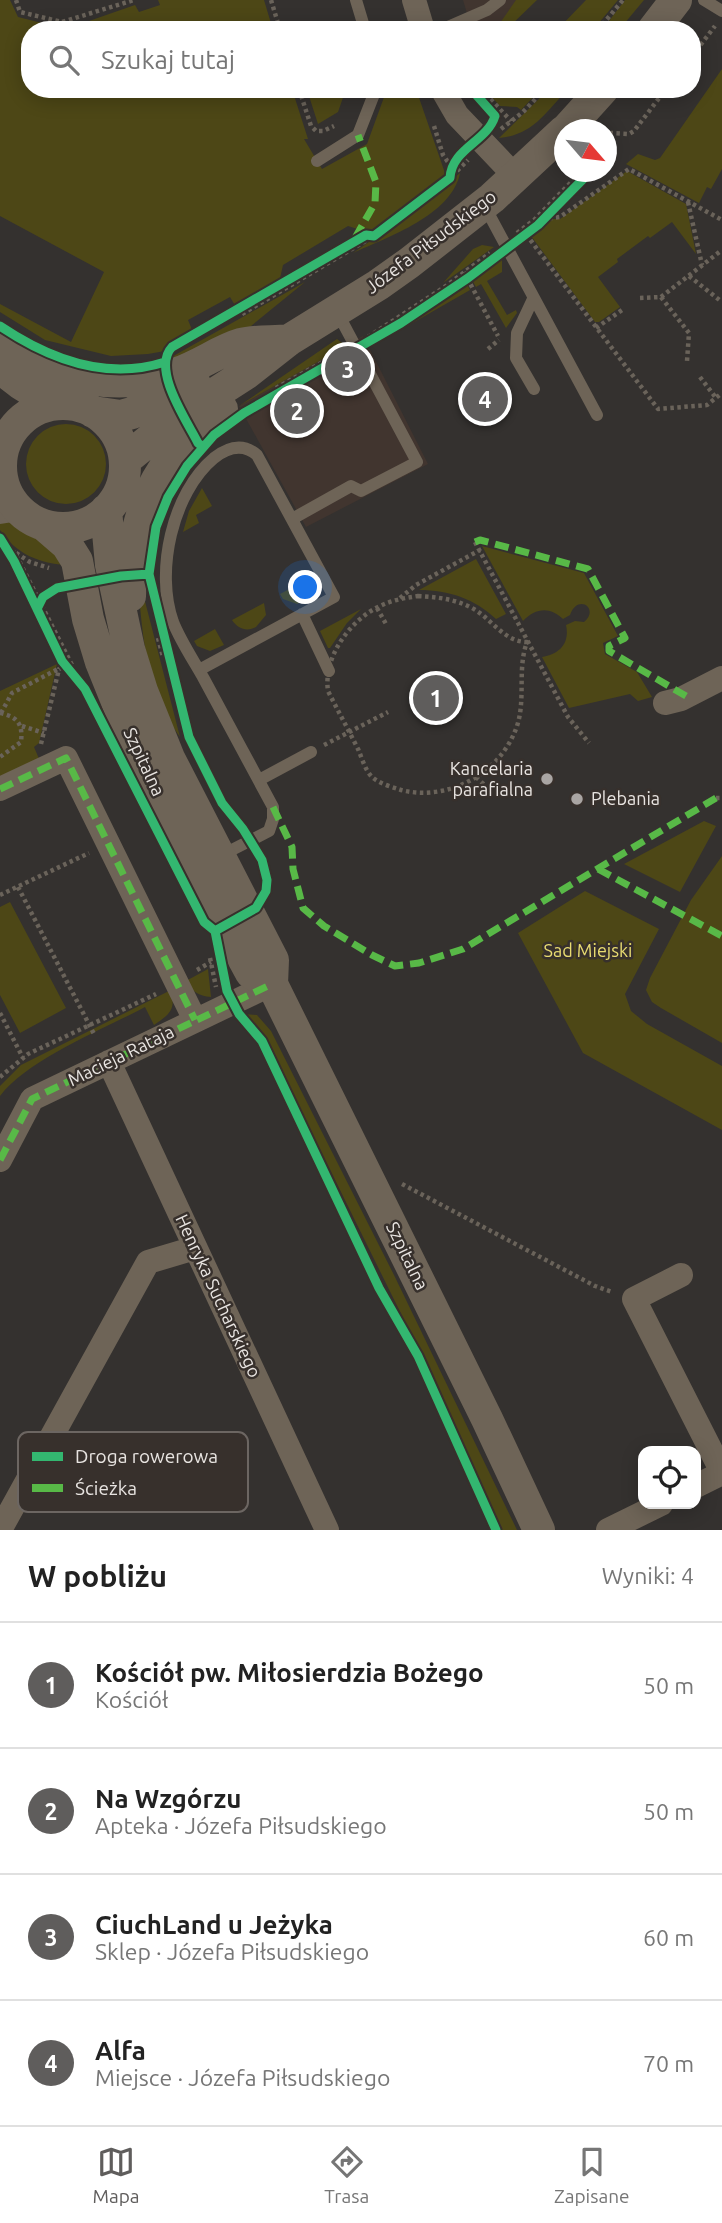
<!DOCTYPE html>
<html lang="pl">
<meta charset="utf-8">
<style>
:root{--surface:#fff;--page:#f6f6f6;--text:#222;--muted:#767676;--line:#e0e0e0;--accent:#5f5d5c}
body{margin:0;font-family:Ubuntu,sans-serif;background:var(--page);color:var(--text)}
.controls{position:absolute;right:21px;bottom:21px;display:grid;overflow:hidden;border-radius:14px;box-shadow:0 4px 18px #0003}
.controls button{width:63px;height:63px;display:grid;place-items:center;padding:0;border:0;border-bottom:2px solid var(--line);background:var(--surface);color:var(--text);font:35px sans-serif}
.compass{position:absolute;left:554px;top:119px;width:63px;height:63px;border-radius:50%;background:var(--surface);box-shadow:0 4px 18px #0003;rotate:118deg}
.you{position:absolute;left:306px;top:588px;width:24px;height:24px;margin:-18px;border:5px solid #fff;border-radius:50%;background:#1a73e8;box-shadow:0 0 0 10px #1a73e833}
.badge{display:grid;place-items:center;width:46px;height:46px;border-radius:50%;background:var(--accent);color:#fff;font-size:23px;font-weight:700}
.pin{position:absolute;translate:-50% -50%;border:4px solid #fff;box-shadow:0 2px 7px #0006}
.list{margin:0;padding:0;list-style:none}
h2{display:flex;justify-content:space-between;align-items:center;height:91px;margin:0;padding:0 28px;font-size:30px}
h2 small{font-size:23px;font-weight:400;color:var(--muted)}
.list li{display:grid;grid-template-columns:46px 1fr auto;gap:21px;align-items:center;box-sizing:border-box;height:126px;padding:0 28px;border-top:2px solid var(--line)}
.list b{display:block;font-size:26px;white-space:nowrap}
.list p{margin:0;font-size:23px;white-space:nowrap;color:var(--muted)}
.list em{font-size:23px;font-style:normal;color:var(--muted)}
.icon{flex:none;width:38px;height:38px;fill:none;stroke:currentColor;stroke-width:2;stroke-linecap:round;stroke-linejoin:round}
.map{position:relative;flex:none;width:722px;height:1530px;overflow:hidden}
.search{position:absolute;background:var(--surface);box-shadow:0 4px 18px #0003;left:21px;right:21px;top:21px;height:77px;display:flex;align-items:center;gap:18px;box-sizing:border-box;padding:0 24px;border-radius:28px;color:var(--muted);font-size:26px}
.sheet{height:595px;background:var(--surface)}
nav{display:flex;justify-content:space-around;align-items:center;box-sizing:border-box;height:98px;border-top:2px solid var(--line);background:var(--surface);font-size:19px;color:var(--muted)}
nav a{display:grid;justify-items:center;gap:4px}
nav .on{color:var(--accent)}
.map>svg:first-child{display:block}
.built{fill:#41352f}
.green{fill:#4d4716}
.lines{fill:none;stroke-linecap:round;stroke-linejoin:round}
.path{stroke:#6a635a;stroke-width:4.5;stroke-dasharray:3.5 3.5;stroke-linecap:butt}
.service{stroke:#6e6457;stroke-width:12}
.minor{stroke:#6e6457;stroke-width:24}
.tertiary{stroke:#6e6457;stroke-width:32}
.quiet{stroke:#58b947;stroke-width:7;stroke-dasharray:14 7;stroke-linecap:butt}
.cycleway-casing{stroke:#37302c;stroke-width:13}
.cycleway{stroke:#33b770;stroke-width:9}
.poi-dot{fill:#a9a5a3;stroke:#37302c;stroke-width:2.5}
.labels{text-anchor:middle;stroke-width:5;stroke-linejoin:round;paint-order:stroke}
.street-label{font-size:18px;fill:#e8e4e1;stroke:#37302c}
.poi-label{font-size:18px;fill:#e8e4e1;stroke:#37302c;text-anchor:end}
.park-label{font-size:18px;fill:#e8db71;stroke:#37302c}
.key{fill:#37302c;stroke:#6c6662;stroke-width:2}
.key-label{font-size:19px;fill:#e8e4e1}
</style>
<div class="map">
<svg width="722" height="1530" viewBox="0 0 722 1530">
<rect width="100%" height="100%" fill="#34312f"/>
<path class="built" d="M463,0h63l-26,23 -15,7h-13z
M363,336l65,128 -122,63 -67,-121z"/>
<path class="green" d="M0,0h10l8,17 48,12 69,-24 4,7 21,-7 -2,-5h106l9,30h-243v59h262l16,50h-4l18,30 45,-25 20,-55h29l30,87 -73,58 -25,-8 -65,39 -4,18 -43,24 -6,-10 -42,23 5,12 -21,11 -7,8 -17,3 -37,2 -66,-16 -45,-28v-8l71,38 33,-70 -104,-56z
M516,0h21l-31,30h-21l15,-7z
M586,0h32l-25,30h-36z
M625,0h19l-25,30h-17z
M722,69v100l-11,20 -4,-2 -8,16 -73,-39 12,-10 17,6 5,-2z
M331,89h15l-8,23 -20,12 -9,-28z
M495,89h46l-20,21 -4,-3 -17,-1 -11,-12z
M549,89h19c-23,24 -35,46 -69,49z
M627,171l59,33 10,50 -24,-32 -22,16 -2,-2 -31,23 1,3 -20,15 22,30 -21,15h-4l-64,-86 19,-17h10z
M460,173c-8,42 -72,64 -107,80l68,-47z
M482,245l12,2 -51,36 30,-34z
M497,259l1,2 4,-2v13l-15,9 20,34 9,-5 1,3 -11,15 -25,-44 -5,3 -5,-9z
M305,282l-65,53 -70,33 -2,-9z
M466,282l4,8 -94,54 -1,-2z
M337,339l9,7 -107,60z
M26 464a40 40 0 1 1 80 0a40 40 0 1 1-80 0Z
M202,488l10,18 -16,9 3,8 -16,9 6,-21z
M9,520l31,14 28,31c-28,-1 -52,-11 -68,-35v-9z
M482,546l102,27 34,63 -15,7 2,11 32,18 15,25 -14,4 -8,-7 -61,14 -27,-51c18,-3 28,-14 24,-32l9,-4 9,1c16,-13 -6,-29 -14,-7l-7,4c-13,-13 -28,-11 -40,2z
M476,559l30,55 -10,5c-21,-20 -47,-29 -77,-29z
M312,577l2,12 -6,10 -11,5 -14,-5 -3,-5z
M139,578l41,159c-8,-12 -18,-25 -23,-38 -10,-26 -19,-92 -18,-121z
M264,603l2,12 -10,12c-9,5 -18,2 -24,-7z
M361,609l-14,14 -17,25h-2l-8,-17z
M215,629l9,16 -14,6 -13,-5 -3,-5z
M57,664l-18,79 -5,4 6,14 -40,19v-89z
M704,821l12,5 -36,66 -56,-28z
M722,856v187l-61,-35 -9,-6 -6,-12 4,-12 41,-78z
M585,891l74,38 -34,65 6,17 16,13 75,42v64l-139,-77 -65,-120z
M10,902l56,106 -46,25 -20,-38v-88z
M208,969l3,28c-13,-1 -18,-6 -27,-15z
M171,990c5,20 -1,24 -17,35l-9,-18c-43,23 -117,52 -145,89v-10l21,-21z
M244,1014l13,1 14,16 123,244 123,255h-16l-50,-115 -188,-381z"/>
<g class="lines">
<path class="path" d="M16,0l4,12 42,10 72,-22
M271,0l9,30
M598,30l25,-30
M692,56l23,-30
M299,89l12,37 5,5h7l11,-5
M481,89l30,32
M301,94l16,-5
M434,126l9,29 12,17
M501,129l22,-17 22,-23
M606,140l5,-7 18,1 5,-3 32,-42
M688,202l14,63
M535,220l25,-3 69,-48 93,51
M522,229l136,180 49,-4 15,-12
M517,233l17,-13 47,-48
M464,272l34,64
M689,276l33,26
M661,297l28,36 -2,28
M640,298l21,-1 61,-47
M242,314l132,-78 76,-58 18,-18
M596,328l26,-18
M368,337l78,-51 44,-33
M488,349l11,-9
M700,377l16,21
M276,388l63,-35
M475,542l93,175 21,26
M0,543l15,10 58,114
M16,553l14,9 19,6
M418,596c19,1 37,3 54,12 19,10 32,34 55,34 -10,27 -1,57 -10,84 -16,47 -68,76 -116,64 -9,-3 -21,-6 -29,-13 -7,-7 -10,-19 -14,-28 -10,-20 -20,-38 -30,-58 -5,-34 22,-71 52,-85 12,-6 25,-8 38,-10z
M400,598l16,-13 64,-35
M377,608l9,16
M158,638l5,19
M0,713c18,4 23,11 21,29l-21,15
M1,713l11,-20 46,-24
M22,726l22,7
M41,744l18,-75 11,-5
M324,745l64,-33
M476,777l15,14
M716,798h6
M18,887l76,147
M0,895l89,-42
M210,958l6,29
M197,970l14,-8
M0,1013l23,45
M0,1077l28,-23 128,-60
M402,1184l193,102 17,6"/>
<path class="service" d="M356,0l9,30
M704,0l18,11
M441,30l46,-20 13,-10
M317,161l41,-26 18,-46
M484,205l113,210
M533,299l-16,34 -1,25 18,31
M292,519l59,-33 10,5 56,-29 -81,-152
M302,614l27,57
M199,670l135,-73 -77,-142c-14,-12 -29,-8 -43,3 -42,35 -59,114 -41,164 8,20 21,39 31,57 23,43 46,85 69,128v12l-4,12 -51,26
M259,780l52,-28"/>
<path class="minor" d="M414,0l9,30
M442,89l15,26 59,62
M0,473l1,-2
M0,512l19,-3
M665,703l16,-4 41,-21
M0,789l66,-31 129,262
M109,1062l218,468
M0,1160l32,-61 240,-115
M681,1275l-47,24 88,173
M696,1486l26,-13
M0,1530l148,-268 47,-14
M608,1530l53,-26"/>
<path class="tertiary" d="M653,30l23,-30
M566,130l37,-41
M0,342c50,38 117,49 177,31 22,-7 43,-23 64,-29 14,-4 33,-2 48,-4
M0,366c20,21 40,31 68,38
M1 466a62 62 0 1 1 124 0a62 62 0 1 1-124 0Z
M93,412l28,4 11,-3 62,-32
M125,460l49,-40 73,-47 42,-33 89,-55 31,-22 83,-65 72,-67
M106,510l5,55 18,84 13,42 27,67 104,202 -1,24 215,435 52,111
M45,526l22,19 10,16 11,58 13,43 23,57 71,150 56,104 21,11
M130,596c2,-84 25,-136 92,-187"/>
<path class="quiet" d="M355,238l20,-35 1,-21 -18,-47
M475,542l5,-2 108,29 37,69 -16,8v5l77,45
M0,789l66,-31 129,262
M273,807l19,40 1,22 10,39 21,18 48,29 23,11 24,-3 44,-14 253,-151
M598,869l124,67
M0,1160l32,-61 240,-115"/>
<g class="cycleway-casing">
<path id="cycleway" d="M0,326c49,33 106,55 165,36
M203,447l-5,-4c-11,-22 -47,-74 -26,-96l194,-112 8,1 76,-58c2,-30 37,-36 45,-62l-24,-27
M0,538l14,23 48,100 23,28 119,233 11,9 12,60 12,23 23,27 117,247 39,68 78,174
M37,609l6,-12 14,-9 64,-12 28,-2
M215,931l41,-23 10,-17 1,-11 -5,-20 -19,-31 -21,-26 -33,-66 -40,-163 7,-47 12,-30 19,-31 27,-31 30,-22 157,-90 67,-45 70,-53 52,-53"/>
</g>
<use href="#cycleway" class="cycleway"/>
</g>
<g class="poi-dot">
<circle cx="547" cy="779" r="7"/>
<circle cx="577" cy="799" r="7"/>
</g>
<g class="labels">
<g class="street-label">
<text transform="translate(431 242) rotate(-37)" y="6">Józefa Piłsudskiego</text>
<text transform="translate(144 762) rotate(65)" y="6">Szpitalna</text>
<text transform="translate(121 1056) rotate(-26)" y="6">Macieja Rataja</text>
<text transform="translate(407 1256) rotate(64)" y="6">Szpitalna</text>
<text transform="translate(218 1296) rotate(65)" y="6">Henryka Sucharskiego</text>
</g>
<g class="poi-label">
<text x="533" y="775">Kancelaria<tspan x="533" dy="21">parafialna</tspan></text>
<text x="591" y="805" text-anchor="start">Plebania</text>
</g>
<g class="park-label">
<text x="588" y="957">Sad Miejski</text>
</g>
</g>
<rect x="18" y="1432" width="230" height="80" rx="10" class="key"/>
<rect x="32" y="1452" width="31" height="9" fill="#33b770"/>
<rect x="32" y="1484" width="31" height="8" fill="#58b947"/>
<g class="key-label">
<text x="75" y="1463">Droga rowerowa</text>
<text x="75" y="1495">Ścieżka</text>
</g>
</svg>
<div class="controls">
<button><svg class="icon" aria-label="locate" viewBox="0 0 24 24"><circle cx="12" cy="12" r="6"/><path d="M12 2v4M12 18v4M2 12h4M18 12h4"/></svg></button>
</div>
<svg class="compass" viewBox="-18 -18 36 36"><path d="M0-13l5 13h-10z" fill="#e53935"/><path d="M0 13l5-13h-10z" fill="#767676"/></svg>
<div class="you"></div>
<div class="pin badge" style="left:436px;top:698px">1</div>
<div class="pin badge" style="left:297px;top:411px">2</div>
<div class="pin badge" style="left:348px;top:369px">3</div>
<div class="pin badge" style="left:485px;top:399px">4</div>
<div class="search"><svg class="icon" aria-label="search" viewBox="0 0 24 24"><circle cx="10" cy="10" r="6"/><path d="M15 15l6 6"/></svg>Szukaj tutaj</div>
</div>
<section class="sheet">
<h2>W pobliżu<small>Wyniki: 4</small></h2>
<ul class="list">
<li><span class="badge">1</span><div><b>Kościół pw. Miłosierdzia Bożego</b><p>Kościół</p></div><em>50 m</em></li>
<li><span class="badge">2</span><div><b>Na Wzgórzu</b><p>Apteka · Józefa Piłsudskiego</p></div><em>50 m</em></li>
<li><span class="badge">3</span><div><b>CiuchLand u Jeżyka</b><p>Sklep · Józefa Piłsudskiego</p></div><em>60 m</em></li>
<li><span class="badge">4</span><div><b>Alfa</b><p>Miejsce · Józefa Piłsudskiego</p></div><em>70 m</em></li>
</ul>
</section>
<nav>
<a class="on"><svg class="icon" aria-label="map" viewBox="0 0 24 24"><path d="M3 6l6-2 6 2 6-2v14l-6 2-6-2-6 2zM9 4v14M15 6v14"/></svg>Mapa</a>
<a><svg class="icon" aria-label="directions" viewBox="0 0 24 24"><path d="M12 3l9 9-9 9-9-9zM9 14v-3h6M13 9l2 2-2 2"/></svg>Trasa</a>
<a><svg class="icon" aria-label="saved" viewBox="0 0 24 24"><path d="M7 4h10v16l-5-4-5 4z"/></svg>Zapisane</a>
</nav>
